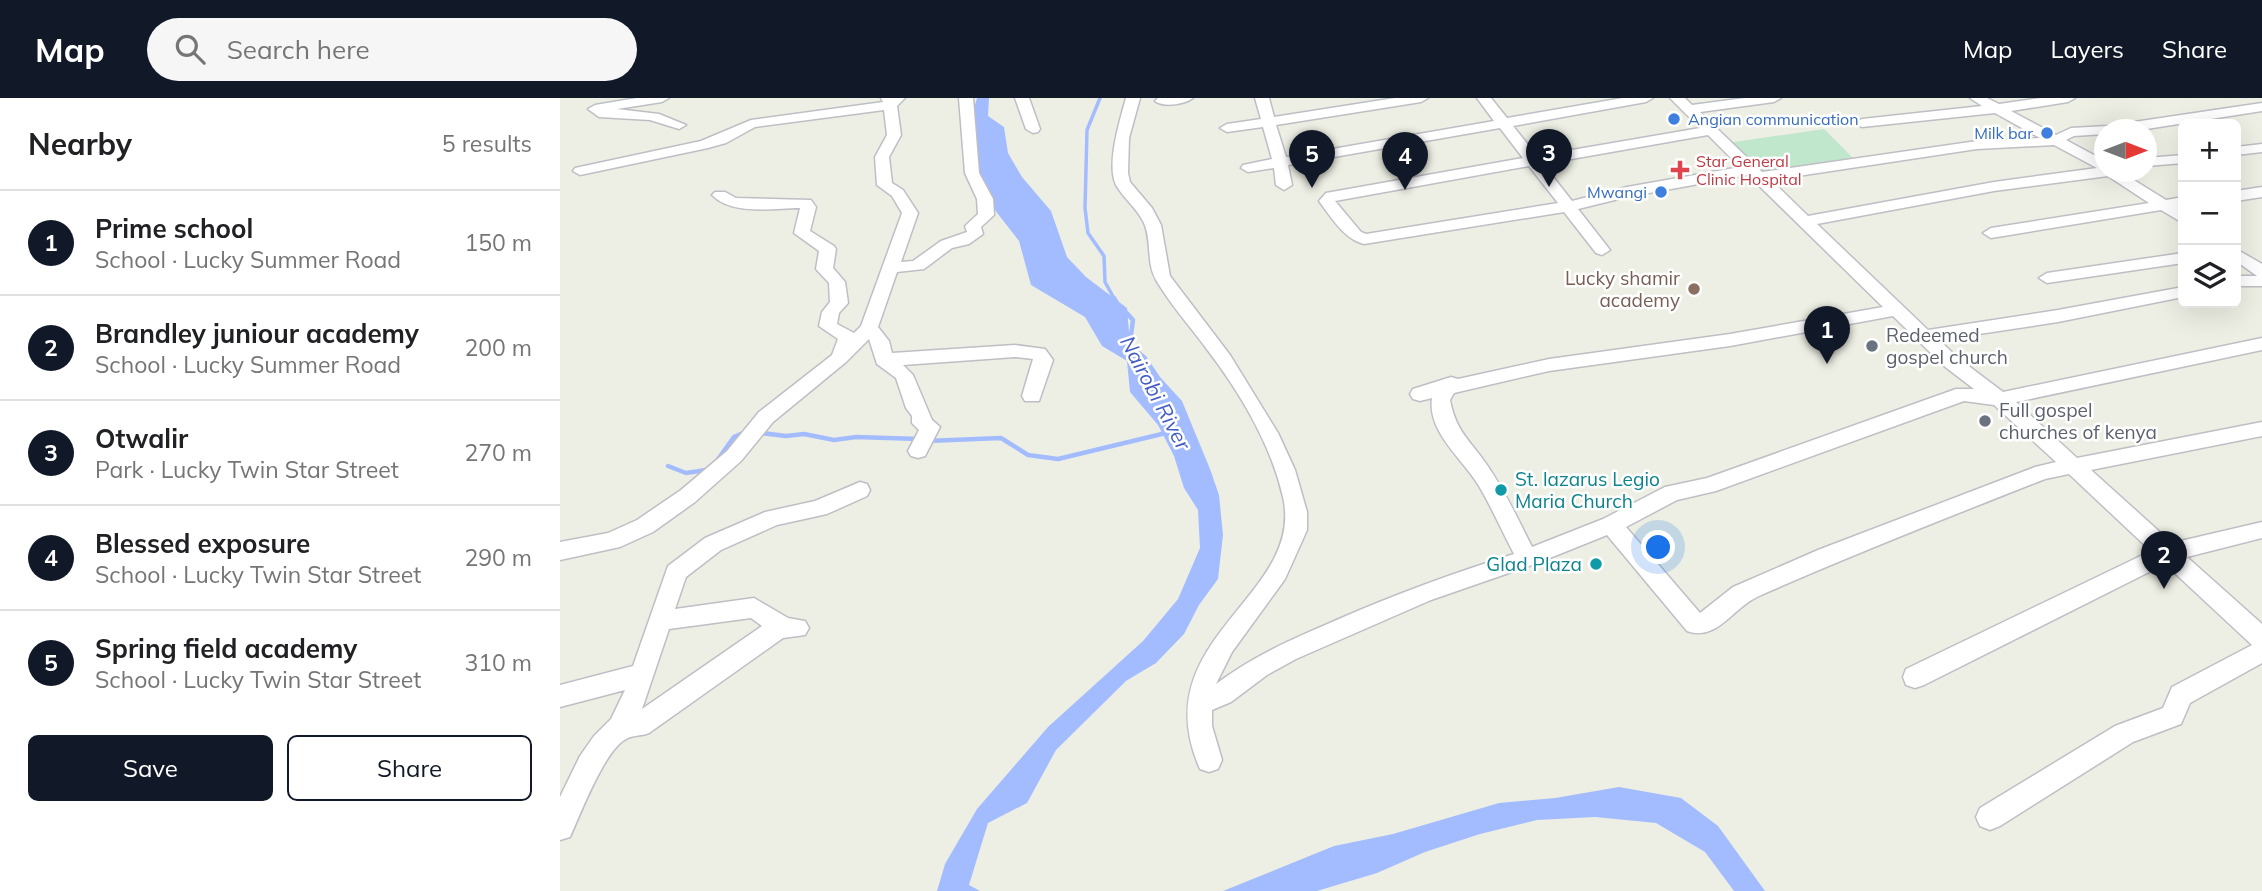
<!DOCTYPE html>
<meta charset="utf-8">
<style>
:root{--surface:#fff;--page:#f6f6f6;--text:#202124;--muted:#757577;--line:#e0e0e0;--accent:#111827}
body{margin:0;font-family:Mulish,sans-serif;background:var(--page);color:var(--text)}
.controls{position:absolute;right:21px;top:21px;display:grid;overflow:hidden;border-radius:10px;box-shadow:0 7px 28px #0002}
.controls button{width:63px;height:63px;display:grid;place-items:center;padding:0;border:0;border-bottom:2px solid var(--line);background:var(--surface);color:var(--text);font:35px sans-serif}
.compass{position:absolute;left:1534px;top:21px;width:63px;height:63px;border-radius:50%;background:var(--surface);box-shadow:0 7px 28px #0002;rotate:90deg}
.you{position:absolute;left:1099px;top:450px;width:24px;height:24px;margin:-18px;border:5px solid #fff;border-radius:50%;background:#1a73e8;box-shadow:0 0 0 10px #1a73e833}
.badge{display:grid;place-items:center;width:46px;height:46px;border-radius:50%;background:var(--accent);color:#fff;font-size:23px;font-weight:700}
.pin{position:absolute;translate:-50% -58px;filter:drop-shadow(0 2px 4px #0008)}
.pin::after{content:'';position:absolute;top:37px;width:24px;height:21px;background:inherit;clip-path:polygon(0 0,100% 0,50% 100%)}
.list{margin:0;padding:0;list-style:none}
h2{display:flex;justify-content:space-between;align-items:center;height:91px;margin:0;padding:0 28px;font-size:30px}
h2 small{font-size:23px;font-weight:400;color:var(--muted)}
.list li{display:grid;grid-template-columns:46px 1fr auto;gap:21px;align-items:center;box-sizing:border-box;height:105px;padding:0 28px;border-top:2px solid var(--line)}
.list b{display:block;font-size:26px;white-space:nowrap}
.list p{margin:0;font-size:23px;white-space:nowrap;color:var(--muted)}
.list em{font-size:23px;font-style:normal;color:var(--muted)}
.actions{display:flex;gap:14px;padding:21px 28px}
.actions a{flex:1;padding:16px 0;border:2px solid var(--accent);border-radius:10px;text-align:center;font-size:24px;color:var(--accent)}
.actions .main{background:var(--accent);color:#fff}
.icon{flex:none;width:38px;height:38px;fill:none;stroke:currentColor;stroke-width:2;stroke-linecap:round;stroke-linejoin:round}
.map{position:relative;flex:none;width:1702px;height:793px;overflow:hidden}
header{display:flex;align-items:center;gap:42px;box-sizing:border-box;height:98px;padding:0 35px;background:var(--accent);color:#fff}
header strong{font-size:33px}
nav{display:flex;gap:38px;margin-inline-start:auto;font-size:24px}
.search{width:490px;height:63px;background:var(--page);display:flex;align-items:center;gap:18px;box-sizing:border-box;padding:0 24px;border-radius:38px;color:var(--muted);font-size:26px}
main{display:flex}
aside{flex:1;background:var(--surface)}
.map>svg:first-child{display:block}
.green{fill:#c0e7cb}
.water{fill:#a3bcff}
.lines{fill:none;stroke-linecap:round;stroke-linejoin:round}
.stream-far1{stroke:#a3bcff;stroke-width:3.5}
.stream{stroke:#a3bcff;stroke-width:4.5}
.minor-casing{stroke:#bebec5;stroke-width:3}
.minor{fill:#fff;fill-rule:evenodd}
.shop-dot{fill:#3f7fe0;stroke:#fff;stroke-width:2.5}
.health-dot{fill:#e0444e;stroke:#fff;stroke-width:2.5}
.education-dot{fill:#8d6e63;stroke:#fff;stroke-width:2.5}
.worship-dot{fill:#6b7280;stroke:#fff;stroke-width:2.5}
.culture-dot{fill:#0f9aa8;stroke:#fff;stroke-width:2.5}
.labels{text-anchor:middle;stroke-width:5;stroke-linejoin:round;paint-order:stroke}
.far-shop-label{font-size:16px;fill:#366cbe;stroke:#fff;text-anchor:end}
.far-health-label{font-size:16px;fill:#be3a42;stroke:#fff;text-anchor:start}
.education-label{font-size:19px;fill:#785e54;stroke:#fff;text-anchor:end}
.worship-label{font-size:19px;fill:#5b616d;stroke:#fff;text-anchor:start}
.culture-label{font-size:19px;fill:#0d838f;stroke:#fff;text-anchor:start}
.water-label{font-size:21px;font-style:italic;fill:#435cc5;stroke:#fff}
</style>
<header>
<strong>Map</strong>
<div class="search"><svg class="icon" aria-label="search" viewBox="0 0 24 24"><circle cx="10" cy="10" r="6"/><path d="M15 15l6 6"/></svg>Search here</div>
<nav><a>Map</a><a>Layers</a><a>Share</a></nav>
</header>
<main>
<aside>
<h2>Nearby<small>5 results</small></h2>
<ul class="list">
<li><span class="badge">1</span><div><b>Prime school</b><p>School · Lucky Summer Road</p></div><em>150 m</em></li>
<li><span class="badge">2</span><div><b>Brandley juniour academy</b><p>School · Lucky Summer Road</p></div><em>200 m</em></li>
<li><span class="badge">3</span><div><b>Otwalir</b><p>Park · Lucky Twin Star Street</p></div><em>270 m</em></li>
<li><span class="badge">4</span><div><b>Blessed exposure</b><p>School · Lucky Twin Star Street</p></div><em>290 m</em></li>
<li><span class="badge">5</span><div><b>Spring field academy</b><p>School · Lucky Twin Star Street</p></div><em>310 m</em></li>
</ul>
<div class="actions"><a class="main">Save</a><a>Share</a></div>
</aside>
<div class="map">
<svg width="1702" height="793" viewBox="0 0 1702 793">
<rect width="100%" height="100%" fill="#eeefe4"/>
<path class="green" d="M1264,31l33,33 -96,14 -34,-33z"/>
<path class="water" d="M417,0h12l-1,18 16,11 4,26 14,24 29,34 16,46 19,20 41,31 3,35 16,13 14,21 22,24 28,68 9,26 4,40 -5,44 -19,26 -15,29 -28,29 -30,18 -70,69 -29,53 -39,20 -19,62 11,6h-43l8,-27 32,-55 71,-82 95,-86 35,-42 22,-51 -2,-38 -14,-22 -10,-32 -16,-31 -28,-33 -3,-31 -25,-15 -17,-29 -54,-32 -12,-44 -28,-36 -16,-46 -3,-44z
M1059,689l62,11 37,28 47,65h-31l-29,-39 -49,-29 -61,-6 -58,3 -57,14 -55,18 -48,21 -60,18h-94l111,-45 59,-12 106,-31 56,-5z"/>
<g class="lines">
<path class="stream-far1" d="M540,0l-13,32 -2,78 3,25 16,23 1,26 10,18"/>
<path class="stream" d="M554,200l3,5
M563,211l10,11 -3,23 3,5
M201,335l25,3 18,-2 30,6 22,-3 63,2
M367,343l74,-3 27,17 30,4 108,-26
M156,364l18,-25 11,-5
M108,368l18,7 20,-3"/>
<g class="minor-casing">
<path id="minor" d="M77,0h32l-7,4 -45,7 42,5 27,11 -7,4 -29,-9 -51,-3 -11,-8 7,-4z
M321,0h24l-8,8 4,29 -12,22 3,26 11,7 15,23 -17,49 12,-1 28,-20 26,-9 -2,-6 13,-12 -1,-15 -12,-26 -6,-75h14l6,75 14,26 1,16 -13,12 2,7 -14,10 -17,4 -28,21 -27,3 -19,55 11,14 3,12 123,-8 30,4 8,11 -14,41h-14l-3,-5 11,-37 -18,-2 -112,8 10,10 19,45 8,7 -15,29 -7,2 -7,-2 -3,-5 11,-21 -7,-7v-7l-6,-8 -10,-30 -19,-14 -8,-25 -23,23 -73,60 -32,39 -46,41 -42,30 -33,15 -60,13v-18l48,-9 29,-13 44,-30 46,-39 32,-39 73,-57 6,-16 -19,-13 3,-14 8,-10 -1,-19 -13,-14 3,-18 -25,-18 6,-25c-26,0 -68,8 -88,-13l3,-3h10l11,6 75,2 5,7 -6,24 24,15 2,3 -3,19 12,14 3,21 -9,10 -2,11 17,9 7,-7 41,-113 -10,-17 -15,-11 -2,-28 12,-22 -3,-25 -129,17 -29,16 -18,5 -128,27 -7,-4 2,-3 126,-27 50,-21 132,-18z
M455,0h14l11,31 -2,3 -5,1 -7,-4z
M566,0h14l-11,40 -1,35 2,9 22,26 9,17 9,51 60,79 48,78 17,37 12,42v18l-22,49 -53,73 -16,32c40,-30 77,-45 123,-65 57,-25 115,-46 175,-65 -12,-23 -22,-46 -35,-68 -16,-27 -52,-54 -47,-88l-12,3 -7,-2 -3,-5 3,-5 38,-12 7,2 91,-20 181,-25 153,-27 -135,-132 -121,22 -49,12 32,41 -8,5 -6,-2 -32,-41 -200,32c-20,-5 -33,-27 -45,-43l7,-8 197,-35 -23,-30 -212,37 4,20 -8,5 -8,-5 -2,-17 -26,4 -7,-4 2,-3 29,-6 -9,-32 -36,5 -7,-4 7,-4 34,-5 -6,-21h14l5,19 121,-19h33l-7,4 -145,23 10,32 208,-36 -17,-23h14l16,20 116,-20h30l-7,4 -133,24 24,30 163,-28 -30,-30h15l7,7 53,-7h36l-7,4 -74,10 62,60 215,-31 63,-3 -45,-25 -133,14 -7,-4 7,-4 120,-13 -12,-8h17l12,6 42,-6h34l-7,4 -57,9 45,24 15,-7 36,-2 155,-23v8l-122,19h-35v4l-31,2 -8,4 39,21v11h16l45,28 17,-3v10l-6,1 6,3v12l-22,-13 -170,28 -8,-5 8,-5 158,-25 -41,-27 -114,15 -177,33 111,106 130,-20 125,-23v10l-125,25 -119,18 19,18 45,34 259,-54v12l-246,52 61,56 185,-36v14l-171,34 81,73 90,-21v16l-75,19 75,67v39l-72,40 -9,21 -48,18 -133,84 -10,4 -10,-4 -4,-9 4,-9 135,-82 48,-18 9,-21 80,-42 -87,-81 -241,121 -9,3 -9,-3 -3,-8 3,-8 245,-118 -82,-77 -24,5c-96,38 -192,75 -286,117 -27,12 -42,46 -72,35l-80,-96 -72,29 -104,36 -135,59 -29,16 -36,27 -19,8v16l10,34 -4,9 -9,3 -9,-3c-58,-131 106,-172 83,-272 -12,-53 -44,-106 -77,-149 -17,-23 -36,-44 -50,-68 -10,-18 -4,-39 -12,-57 -7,-15 -20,-24 -28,-38 -10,-21 4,-65 10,-87zM1148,37l32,32 -113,20 -55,14 -29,-37zM1494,47l43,23 -103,14 -186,34 -37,-36 206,-31zM969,68l29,37 -192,31 -5,-2 -26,-31zM1333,218l51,50 30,23h-18l-249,89 -42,9 -62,32 -71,28c-14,-28 -27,-56 -45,-82 -17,-25 -31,-33 -37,-65l4,-7 95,-22 181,-25zM1404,303l30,4 62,57 -21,5 -217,83 -85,37 -33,26 -74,-86 51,-27 39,-9z
M598,0h35c-8,6 -29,10 -38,3z
M1702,46v8l-26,3v-8z
M1623,57v8l-36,3v-8z
M1702,89v10l-26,4v-10z
M1676,151l26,15v22h-26v-10h21l-21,-15z
M1623,155v10l-136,20 -8,-5 8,-5z
M300,384l7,2 3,6 -3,6 -40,18 -50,11 -56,25 -35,27 -11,32 79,-11 34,20 17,3 4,7 -4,7 -22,3 -134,95c-7,3 -15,2 -21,5 -22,8 -48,77 -58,99l-10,3v-43l20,-41 14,-20 17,-17 14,-29 -65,17v-22l73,-19 35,-100 37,-28 60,-26 50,-11zM191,520l11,8 -120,83 27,-80z"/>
</g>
<use href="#minor" class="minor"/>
</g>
<g class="shop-dot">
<circle cx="1114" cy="21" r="7"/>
<circle cx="1487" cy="35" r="7"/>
<circle cx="1101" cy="94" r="7"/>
</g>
<path class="health-dot" d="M1116.5 61.5h7v7h7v7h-7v7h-7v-7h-7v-7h7z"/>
<circle class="education-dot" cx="1134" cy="191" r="7"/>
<g class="worship-dot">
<circle cx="1312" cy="248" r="7"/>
<circle cx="1425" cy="323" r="7"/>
</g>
<g class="culture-dot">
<circle cx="941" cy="392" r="7"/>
<circle cx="1036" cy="466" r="7"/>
</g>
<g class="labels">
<g class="far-shop-label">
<text x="1128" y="27" text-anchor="start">Angian communication</text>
<text x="1473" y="41">Milk bar</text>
<text x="1087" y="100">Mwangi</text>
</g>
<g class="far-health-label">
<text x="1136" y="69">Star General<tspan x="1136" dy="18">Clinic Hospital</tspan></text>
</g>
<g class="education-label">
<text x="1120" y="187">Lucky shamir<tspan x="1120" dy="22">academy</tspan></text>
</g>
<g class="worship-label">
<text x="1326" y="244">Redeemed<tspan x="1326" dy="22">gospel church</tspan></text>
<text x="1439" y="319">Full gospel<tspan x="1439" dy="22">churches of kenya</tspan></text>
</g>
<g class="culture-label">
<text x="955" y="388">St. lazarus Legio<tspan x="955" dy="22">Maria Church</tspan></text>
<text x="1022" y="473" text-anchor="end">Glad Plaza</text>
</g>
<g class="water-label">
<text transform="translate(595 295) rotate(62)" y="7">Nairobi River</text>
</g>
</g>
</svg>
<div class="controls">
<button>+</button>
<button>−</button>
<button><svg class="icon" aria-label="layers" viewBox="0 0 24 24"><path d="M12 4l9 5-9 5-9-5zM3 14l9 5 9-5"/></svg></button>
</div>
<svg class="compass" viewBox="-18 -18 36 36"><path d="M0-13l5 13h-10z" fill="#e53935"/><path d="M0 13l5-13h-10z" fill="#757577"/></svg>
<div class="you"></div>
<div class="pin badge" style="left:1267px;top:266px">1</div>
<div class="pin badge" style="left:1604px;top:491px">2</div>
<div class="pin badge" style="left:989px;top:89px">3</div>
<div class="pin badge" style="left:845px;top:92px">4</div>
<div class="pin badge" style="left:752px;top:90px">5</div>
</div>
</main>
